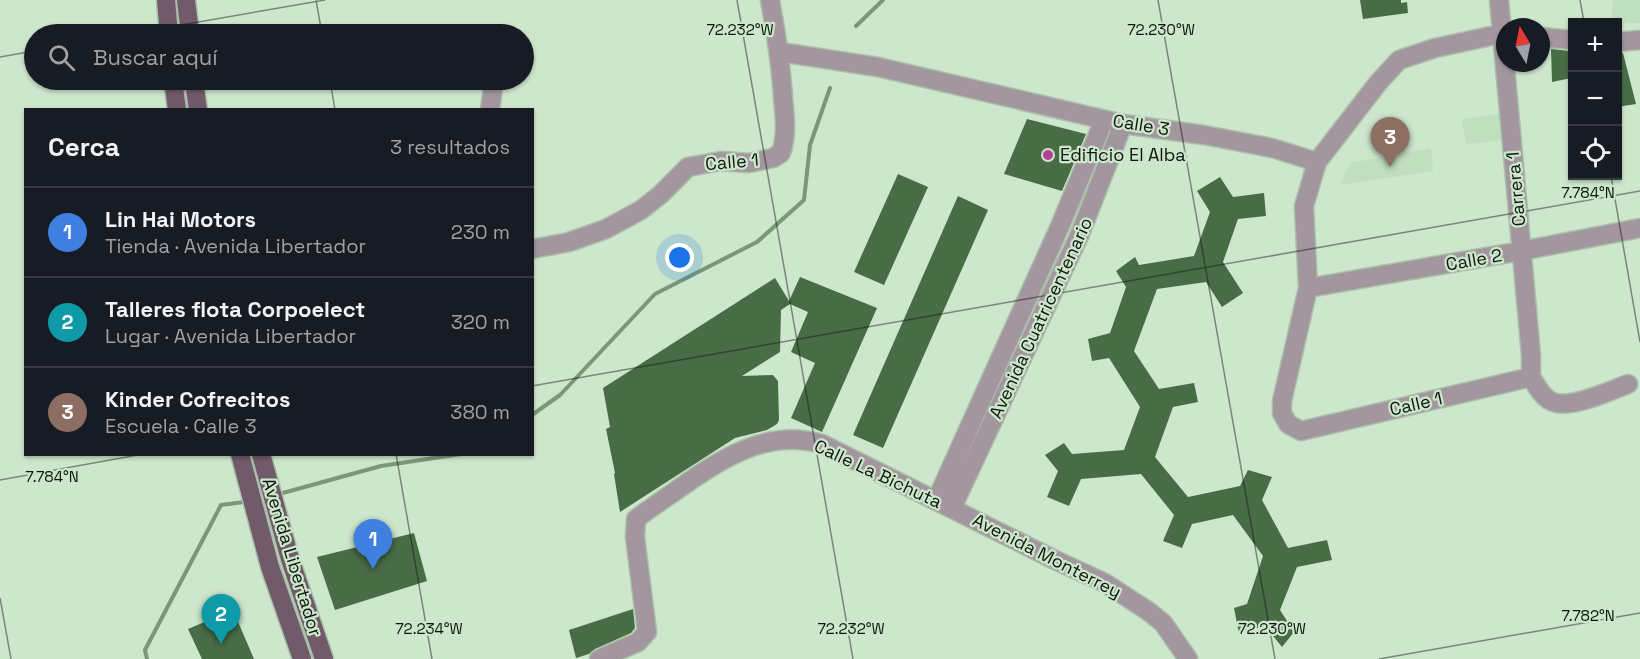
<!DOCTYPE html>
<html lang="es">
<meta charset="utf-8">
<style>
:root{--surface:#171b24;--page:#242831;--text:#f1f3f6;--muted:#9ea1a6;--line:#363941;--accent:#d93025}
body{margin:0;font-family:"Space Grotesk",sans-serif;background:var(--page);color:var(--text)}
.controls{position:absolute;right:18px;top:18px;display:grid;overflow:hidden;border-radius:0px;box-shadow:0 2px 4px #0004}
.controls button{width:54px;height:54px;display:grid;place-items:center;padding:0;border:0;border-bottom:2px solid var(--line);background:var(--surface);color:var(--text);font:30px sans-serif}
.compass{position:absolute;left:1496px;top:18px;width:54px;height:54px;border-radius:50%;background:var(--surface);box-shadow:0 2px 4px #0004;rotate:350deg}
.you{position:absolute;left:680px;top:258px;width:21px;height:21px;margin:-15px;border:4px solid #fff;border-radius:50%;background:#1a73e8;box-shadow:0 0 0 9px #1a73e833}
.badge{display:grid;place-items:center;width:39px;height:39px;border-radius:50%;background:var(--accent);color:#fff;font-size:20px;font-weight:700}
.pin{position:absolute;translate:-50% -50px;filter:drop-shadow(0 2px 3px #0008)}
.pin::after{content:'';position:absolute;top:32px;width:21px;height:18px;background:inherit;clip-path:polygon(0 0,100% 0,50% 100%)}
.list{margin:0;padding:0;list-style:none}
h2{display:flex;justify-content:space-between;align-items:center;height:78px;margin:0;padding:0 24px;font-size:26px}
h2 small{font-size:20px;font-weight:400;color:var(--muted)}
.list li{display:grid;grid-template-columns:39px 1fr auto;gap:18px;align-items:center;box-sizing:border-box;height:90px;padding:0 24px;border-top:2px solid var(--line)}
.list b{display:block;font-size:22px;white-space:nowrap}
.list p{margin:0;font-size:20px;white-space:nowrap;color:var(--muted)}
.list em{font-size:20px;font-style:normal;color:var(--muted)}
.icon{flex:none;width:33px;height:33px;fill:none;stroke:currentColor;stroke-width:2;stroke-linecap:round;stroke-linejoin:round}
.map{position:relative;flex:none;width:1640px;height:659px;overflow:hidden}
.search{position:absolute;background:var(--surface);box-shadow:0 2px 4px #0004;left:24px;top:24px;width:510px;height:66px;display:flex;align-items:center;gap:15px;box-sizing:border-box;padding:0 21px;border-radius:33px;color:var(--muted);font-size:22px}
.panel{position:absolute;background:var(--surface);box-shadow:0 2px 4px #0004;left:24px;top:108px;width:510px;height:348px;border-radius:0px}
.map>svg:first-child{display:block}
.built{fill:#c0dfbe}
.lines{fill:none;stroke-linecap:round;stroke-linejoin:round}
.stream{stroke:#7a9877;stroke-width:4}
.building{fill:#486d46}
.minor-casing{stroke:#aac1a9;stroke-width:21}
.major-casing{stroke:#aac1a9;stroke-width:21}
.minor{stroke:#a3969f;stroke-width:18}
.major{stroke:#715a6a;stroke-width:18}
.ticks{fill:none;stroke:#0d160c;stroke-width:1.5;stroke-opacity:0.45}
.poi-dot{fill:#b23f98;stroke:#cde7cc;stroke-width:2}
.labels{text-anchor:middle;stroke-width:4.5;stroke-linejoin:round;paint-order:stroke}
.street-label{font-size:18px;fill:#0d160c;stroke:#cde7cc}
.poi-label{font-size:18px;fill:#0d160c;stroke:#cde7cc;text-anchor:start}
.ticks-label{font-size:15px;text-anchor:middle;fill:#0d160c;stroke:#cde7cc;stroke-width:4.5;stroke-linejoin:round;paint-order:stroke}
</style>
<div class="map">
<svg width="1640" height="659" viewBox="0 0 1640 659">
<rect width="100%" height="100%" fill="#cde7cc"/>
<path class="built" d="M1613,0h27v23l-29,-1z
M1499,114l3,26 -36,4 -4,-25z
M1431,148l2,23 -93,14 10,-22z"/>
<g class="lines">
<path class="stream" d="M856,26l27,-26
M532,415l28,-20 95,-101 102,-52 47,-42 6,-55 20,-57
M279,494l102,-28 80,-12
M147,659l-2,-9 76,-145 23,-3"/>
</g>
<path class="building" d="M1360,0h41v3l6,-1 1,11 -45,6z
M1551,49l19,2 2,27 -20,4z
M1617,53h6l13,51 -19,3z
M1027,119l59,15 -24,57 -58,-17z
M898,174l30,13 -44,98 -30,-13z
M1220,177l13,20 31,-4 2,23 -28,3 -15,43 20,31 -21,14 -16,-25 -49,7 -23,62 25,38 35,-6 4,19 -25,5 -18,50 33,40 52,-11 8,-16 24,7 -10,23 26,48 39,-8 5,20 -35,7 -17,43 14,22 -12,15 -17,-21 -26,7 -5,-25 13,-4 16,-48 -30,-41 -41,9 -10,24 -19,-7 11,-26 -33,-41 -60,5 -12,27 -22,-9 11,-26 -13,-16 19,-12 8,11 52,-4 16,-43 -31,-49 -17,3 -4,-22 22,-6 16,-46 -10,-16 19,-14 4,8 55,-9 16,-44 -13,-21z
M958,196l30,14 -105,238 -30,-13z
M800,277l77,31 -55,124 -31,-14 24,-55 -24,-11 17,-40 -18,-8 -9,6 -1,42 -38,24 31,-1 5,6 1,39 -2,4 -10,6 -32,8 -115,74 -6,-38 1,-1 -9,-44 4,-2 -7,-39 172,-110 14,23z
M414,533l13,48 -92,29 -18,-53z
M633,609l2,19 -4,5 -36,16 -6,5 -13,4 -7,-28z
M233,610l21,49h-52l-14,-30z"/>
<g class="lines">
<g class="minor-casing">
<path id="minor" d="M1499,0l32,355v22
M1505,33l-70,15 -36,12 -21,23 -61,79 -13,44 4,82 -26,113v12l6,11 13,7 230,-54
M1541,37l31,3
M1618,42l22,-2
M780,52l98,15 245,57 81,11 68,13 45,14
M490,110l4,-30
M532,249l37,-7 37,-13 35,-19 19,-15 28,-28 33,-6 28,2 24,-5 8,-5c6,-18 4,-36 2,-55 -2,-34 -7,-65 -13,-98
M1308,288l213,-37 119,-23
M1531,377c5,8 10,18 18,23 17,12 60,-9 79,-16
M936,501l124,-275 44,-106
M952,508l128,-274 43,-110
M599,659l39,-17 9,-10 -12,-95 1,-18c14,-11 30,-21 45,-32 42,-29 87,-59 141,-43l231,115 52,24 43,28 15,12 25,36"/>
</g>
<g class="major-casing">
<path id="major" d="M166,0l3,34
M186,0l4,34
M173,80l4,30
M194,80l4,30
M240,454l30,113 32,92
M261,454l29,105 34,100"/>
</g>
<use href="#minor" class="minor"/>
<use href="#major" class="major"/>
</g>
<path class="ticks" d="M316,0l6,34M737,0l116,659M1158,0l117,659M1580,0l4,22M129,34l196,-34M0,57l34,-6M330,80l5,30M1611,176l29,166M532,386l1108,-195M396,454l36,205M0,480l143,-26M0,598l11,61M1379,659l261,-46"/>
<circle class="poi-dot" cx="1048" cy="155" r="6"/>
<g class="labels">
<g class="street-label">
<text transform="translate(1141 125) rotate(9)" y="6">Calle 3</text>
<text transform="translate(732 162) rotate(-5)" y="6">Calle 1</text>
<text transform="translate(1516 189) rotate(-95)" y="6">Carrera 1</text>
<text transform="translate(1474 260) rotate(-10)" y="6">Calle 2</text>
<text transform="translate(1041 318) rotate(-65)" y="6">Avenida Cuatricentenario</text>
<text transform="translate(1416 404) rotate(-13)" y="6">Calle 1</text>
<text transform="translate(878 474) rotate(25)" y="6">Calle La Bichuta</text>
<text transform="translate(1047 556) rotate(27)" y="6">Avenida Monterrey</text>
<text transform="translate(292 557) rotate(73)" y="6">Avenida Libertador</text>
</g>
<g class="poi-label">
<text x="1060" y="161">Edificio El Alba</text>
</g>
</g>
<g class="ticks-label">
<text x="740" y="35">72.232°W</text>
<text x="1161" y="35">72.230°W</text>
<text x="1588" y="198">7.784°N</text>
<text x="52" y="482">7.784°N</text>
<text x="1588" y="621">7.782°N</text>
<text x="429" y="634">72.234°W</text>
<text x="851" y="634">72.232°W</text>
<text x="1272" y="634">72.230°W</text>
</g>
</svg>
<div class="controls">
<button>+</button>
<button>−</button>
<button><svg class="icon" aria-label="locate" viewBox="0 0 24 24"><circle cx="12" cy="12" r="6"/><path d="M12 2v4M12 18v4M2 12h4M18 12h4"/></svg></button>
</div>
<svg class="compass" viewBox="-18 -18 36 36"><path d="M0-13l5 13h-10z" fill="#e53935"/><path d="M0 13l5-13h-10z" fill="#9ea1a6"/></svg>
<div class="you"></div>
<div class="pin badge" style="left:373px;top:569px;background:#3f7fe0">1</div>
<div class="pin badge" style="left:221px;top:644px;background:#0f9aa8">2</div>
<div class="pin badge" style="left:1390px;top:167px;background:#8d6e63">3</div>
<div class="search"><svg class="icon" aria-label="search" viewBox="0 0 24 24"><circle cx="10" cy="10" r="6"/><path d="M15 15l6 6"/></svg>Buscar aquí</div>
<section class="panel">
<h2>Cerca<small>3 resultados</small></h2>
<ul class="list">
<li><span class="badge" style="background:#3f7fe0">1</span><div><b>Lin Hai Motors</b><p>Tienda · Avenida Libertador</p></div><em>230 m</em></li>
<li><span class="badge" style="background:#0f9aa8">2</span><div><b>Talleres flota Corpoelect</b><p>Lugar · Avenida Libertador</p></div><em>320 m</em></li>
<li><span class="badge" style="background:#8d6e63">3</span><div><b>Kinder Cofrecitos</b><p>Escuela · Calle 3</p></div><em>380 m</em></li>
</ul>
</section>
</div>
